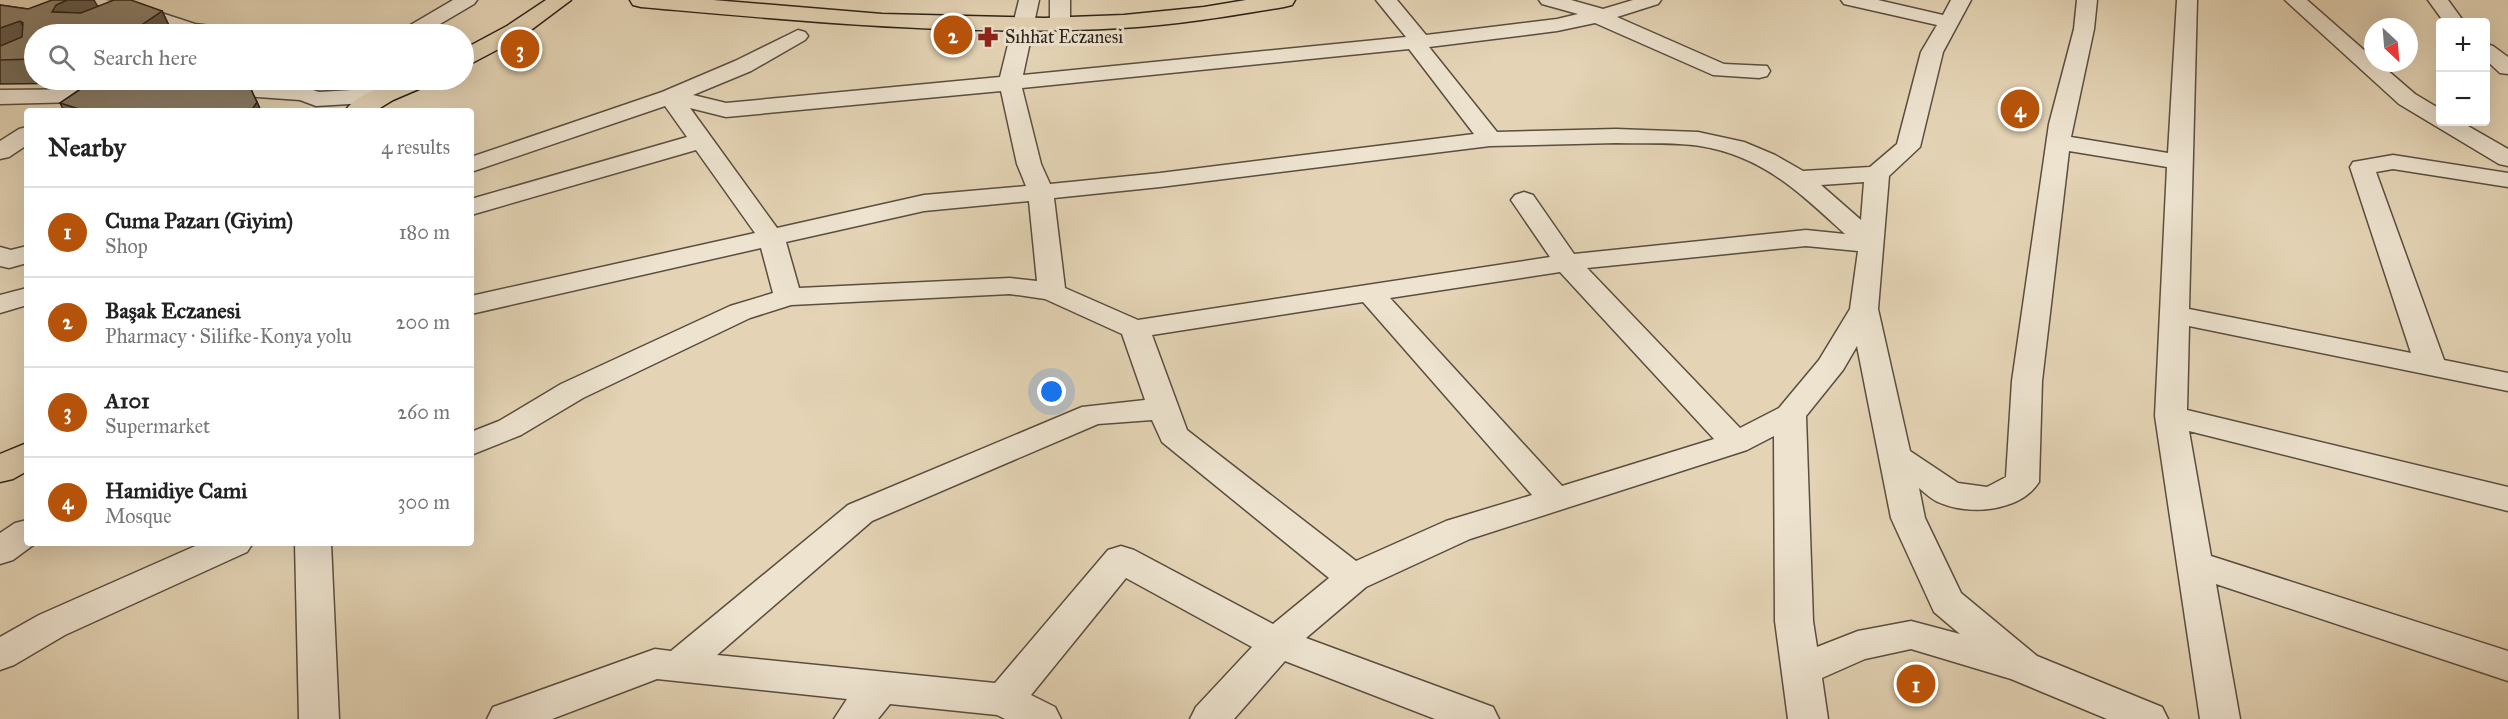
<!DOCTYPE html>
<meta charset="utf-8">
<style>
:root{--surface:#fff;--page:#f2f2f2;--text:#222;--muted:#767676;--line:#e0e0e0;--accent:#b45309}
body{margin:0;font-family:"IM FELL Great Primer",serif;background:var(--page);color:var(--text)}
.controls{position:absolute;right:18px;top:18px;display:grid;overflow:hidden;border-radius:6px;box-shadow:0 6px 24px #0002}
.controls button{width:54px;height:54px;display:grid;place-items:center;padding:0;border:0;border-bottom:2px solid var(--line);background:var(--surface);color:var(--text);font:30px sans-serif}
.compass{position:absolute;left:2364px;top:18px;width:54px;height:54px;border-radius:50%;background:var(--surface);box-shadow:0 6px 24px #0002;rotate:154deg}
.you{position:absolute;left:1052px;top:392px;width:21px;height:21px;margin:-15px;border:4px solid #fff;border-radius:50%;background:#1a73e8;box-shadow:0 0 0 9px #1a73e833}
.badge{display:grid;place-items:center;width:39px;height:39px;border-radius:50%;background:var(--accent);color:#fff;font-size:20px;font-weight:700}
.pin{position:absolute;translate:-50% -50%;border:3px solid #fff;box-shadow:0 2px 6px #0006}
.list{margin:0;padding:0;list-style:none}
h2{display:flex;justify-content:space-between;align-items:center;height:78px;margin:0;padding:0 24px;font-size:26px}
h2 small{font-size:20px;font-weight:400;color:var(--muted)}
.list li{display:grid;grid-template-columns:39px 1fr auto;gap:18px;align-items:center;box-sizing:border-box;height:90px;padding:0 24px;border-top:2px solid var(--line)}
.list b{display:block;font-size:22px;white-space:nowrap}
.list p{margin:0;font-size:20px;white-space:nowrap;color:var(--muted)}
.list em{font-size:20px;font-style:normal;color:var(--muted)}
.icon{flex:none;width:33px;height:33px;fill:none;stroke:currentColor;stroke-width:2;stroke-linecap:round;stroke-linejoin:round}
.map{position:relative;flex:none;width:2508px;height:719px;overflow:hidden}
.search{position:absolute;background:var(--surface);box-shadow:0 6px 24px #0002;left:24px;top:24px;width:450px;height:66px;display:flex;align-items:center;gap:15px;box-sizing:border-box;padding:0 21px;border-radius:33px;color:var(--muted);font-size:22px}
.panel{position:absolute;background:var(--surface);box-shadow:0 6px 24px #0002;left:24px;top:108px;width:450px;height:438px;border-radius:6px}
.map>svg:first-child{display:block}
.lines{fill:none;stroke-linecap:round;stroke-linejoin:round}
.minor-casing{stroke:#5a4e40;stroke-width:3}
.major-casing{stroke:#2c2219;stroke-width:3}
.highway-casing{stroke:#2c2219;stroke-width:3}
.minor{fill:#ede3cf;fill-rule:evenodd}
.major{fill:#e4d4b5;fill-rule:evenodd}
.highway{fill:#e4d4b5;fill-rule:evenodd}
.wall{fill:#786d5b;stroke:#2c2219;stroke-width:1.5}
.shaded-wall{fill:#62594a;stroke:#2c2219;stroke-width:1.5}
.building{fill:#8c7f6a;stroke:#2c2219;stroke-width:1.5}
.labels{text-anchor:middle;stroke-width:6;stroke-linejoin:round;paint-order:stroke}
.far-poi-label{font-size:18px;fill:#2c2219;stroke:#ede3cf;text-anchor:start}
</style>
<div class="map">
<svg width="2508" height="719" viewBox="0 0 2508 719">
<rect width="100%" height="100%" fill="#e4d4b5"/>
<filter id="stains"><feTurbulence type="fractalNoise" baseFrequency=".00333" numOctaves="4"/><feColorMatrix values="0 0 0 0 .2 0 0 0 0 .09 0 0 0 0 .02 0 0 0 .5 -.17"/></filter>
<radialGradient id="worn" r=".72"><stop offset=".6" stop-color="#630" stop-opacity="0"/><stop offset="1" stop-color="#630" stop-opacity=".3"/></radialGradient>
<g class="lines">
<g class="minor-casing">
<path id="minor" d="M53,0h52l29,4 61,20 48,6 3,4h-61l-54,-18 -68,-10 -7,-2z
M453,0h24l-3,4 -51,30h-24l3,-4z
M1019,0h20l-16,75 383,-38 -30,-37h21l29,35 131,-16 21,-5 -36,-10 -3,-4h32l32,9 30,-9h28l-3,4 -41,13 107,47 43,2 3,5 -3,5 -8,2 -46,-3 -118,-52 -38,8 -128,16 68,85 119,-3 82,3 46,10 31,13 28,16 67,-4 27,-23 24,-92 16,-27 -93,-21 -3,-4h37l65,15 8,-15h20l-28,52 -23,95 -31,29 -11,133 32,142 48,32 29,4 19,-10 6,-96 37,-257 25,-95 3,-29h20l-3,29 -23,108 97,16 9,-153h20l-8,309 222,44 -61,-186 3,-5 40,-7 115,18v14l-115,-18 -17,3 68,188 64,13v18l-319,-65 -2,84 321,77v24l-319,-80 22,125 297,95v30l-292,-97 24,135h-40l-45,-303 12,-249 -98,-16 -27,230 -3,101c-19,30 -71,34 -101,20 -7,-3 -13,-9 -19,-14l6,30 36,75 76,63 125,51 6,12h-61l-96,-40 -100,-30 -46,10 -43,19 6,41h-40l-13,-98 -1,-185 -27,14 -277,89 -104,48 -60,51 187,69 6,12h-64l-150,-58 -51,58h-44l6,-12 56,-60 -126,-69 -95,117 24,12 6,12h-56l-8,-4 -107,-11 -12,15h-44l13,-20 -190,-20 -105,40h-65l6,-12 162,-58 16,2 177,-146 234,-98 63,-7 -23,-66 -77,-35 -35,-5 -219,11 -41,13 -167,80 -62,37 -50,20v-23l28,-11 62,-37 169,-78 43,-13 -12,-45 -290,66v-18l284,-63 -59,-83 -225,65v-16l216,-62 -22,-31 -194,66v-15l191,-65 73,-31 63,-31 7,2 3,4 -3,4 -54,31 -58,24 33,8 274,-26zM1409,49l65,85 -314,39 -110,11 -9,-20 -19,-76zM1001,91l16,73 9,22 -102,9 -147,33 -87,-120 36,9zM1616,143c27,1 57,-1 84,3 63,10 100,47 145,88l-39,-4 -232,24 -41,-59 -9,-3 -9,3 -4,5 39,57 -412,63 -73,-32 -11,-90 106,-11 330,-41zM1864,182l-3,38 -40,-35zM1029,201l8,80 -27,-3 -211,10 -13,-46 138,-31zM1806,246l52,5 -8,58 -31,51 -40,48 -39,20 -153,-160zM1560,272l154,167 -152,47 -172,-188zM1363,302l169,193 -86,26 -90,40 -169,-131 -35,-95zM1857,346l34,172 43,94 26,22 -49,-13 -53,10 -41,16 -4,-26 -7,-205 37,-46zM1152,420l10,22 167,136 -56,46 -139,-74 -13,-4 -13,4 -113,133 -278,-28 155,-134 226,-97z
M1050,0h20v24l-3,4h-14l-3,-4z
M2285,0h22l66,58v5h6l36,31 25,15v13h21l47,27v17l-9,-2 -100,-60z
M2428,0h20l16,22h-20z
M2486,44l7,2 15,11v17l-8,-1 -14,-13z
M211,81l93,6 15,5 65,-4 8,2 3,5 -3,5 -8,2 -68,4 -16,-6 -97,-7 -3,-5 3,-5z
M110,89l8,2 3,5 -3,5 -118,3v-14z
M27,127v18l-18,12 -9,2v-18l19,-12z
M27,246v17l-18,5 -9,-2v-19l11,3z
M27,288v17l-27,8v-18z
M27,520v23h9l-23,17 -13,4v-31l15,-10z
M202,543h51l-6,9 -182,83 -51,30 -14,5v-33l39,-22z
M295,543h36l8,176h-40z"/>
</g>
<g class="major-casing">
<path id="major" d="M546,0h25l-48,36 -51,27 -8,2v-16l43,-23z
M400,80h31l-3,5 -35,15 -18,11h-30c11,-16 37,-24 55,-31z
M27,443v28l-14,8 -13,3v-28z"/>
</g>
<g class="highway-casing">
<path id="highway" d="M630,0h83l169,14 162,4 80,-3 80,-8 42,-7h49l-3,5 -8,2c-54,9 -108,18 -162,21 -161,9 -321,-7 -481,-21l-8,-2z"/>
</g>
<use href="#minor" class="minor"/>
<use href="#major" class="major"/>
<use href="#highway" class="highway"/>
</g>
<path class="wall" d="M0,5l28,4 70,-3 64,5 11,23h-139v46h77l-3,2 139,-1 14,30h-197l-4,-8 29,-20 -89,1z"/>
<path class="shaded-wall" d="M67,0h27l8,14 -50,-2 4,-7z
M162,11l11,23h-45z
M20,21l13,24 -33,12v-29z
M257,102l4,9h-10z"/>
<path class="building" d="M52,0h15l-11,5 -4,7 29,1 33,-13h17l31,11 -34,23h-94v25l-34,1v-14l22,-9 1,-14 -3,-2 -20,7v-23l28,4z
M153,80h82l12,1 10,21 -6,9h-101l-3,-2 -37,2h-25l-25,-8 30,-20z"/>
<defs>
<g id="pharmacy-bare" transform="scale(1.62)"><path d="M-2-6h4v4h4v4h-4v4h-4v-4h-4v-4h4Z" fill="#8f2418" stroke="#ede3cf" stroke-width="2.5" paint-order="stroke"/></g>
</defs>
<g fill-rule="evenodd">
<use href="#pharmacy-bare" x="988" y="37"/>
</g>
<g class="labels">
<g class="far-poi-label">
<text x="1005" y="43">Sıhhat Eczanesi</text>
</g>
</g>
<rect width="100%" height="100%" filter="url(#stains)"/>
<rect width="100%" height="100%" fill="url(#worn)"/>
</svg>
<div class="controls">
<button>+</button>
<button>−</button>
</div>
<svg class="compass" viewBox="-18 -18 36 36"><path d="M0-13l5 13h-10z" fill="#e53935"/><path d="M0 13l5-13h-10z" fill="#767676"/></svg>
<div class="you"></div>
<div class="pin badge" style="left:1916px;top:684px">1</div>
<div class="pin badge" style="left:953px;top:35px">2</div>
<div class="pin badge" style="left:520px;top:49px">3</div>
<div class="pin badge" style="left:2020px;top:109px">4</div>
<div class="search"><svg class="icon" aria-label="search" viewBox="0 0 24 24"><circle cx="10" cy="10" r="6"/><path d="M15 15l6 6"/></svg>Search here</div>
<section class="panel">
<h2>Nearby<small>4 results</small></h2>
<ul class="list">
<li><span class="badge">1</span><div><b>Cuma Pazarı (Giyim)</b><p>Shop</p></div><em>180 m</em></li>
<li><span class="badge">2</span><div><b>Başak Eczanesi</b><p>Pharmacy · Silifke-Konya yolu</p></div><em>200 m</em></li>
<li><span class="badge">3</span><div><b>A101</b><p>Supermarket</p></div><em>260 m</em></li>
<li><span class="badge">4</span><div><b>Hamidiye Cami</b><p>Mosque</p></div><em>300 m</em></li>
</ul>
</section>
</div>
